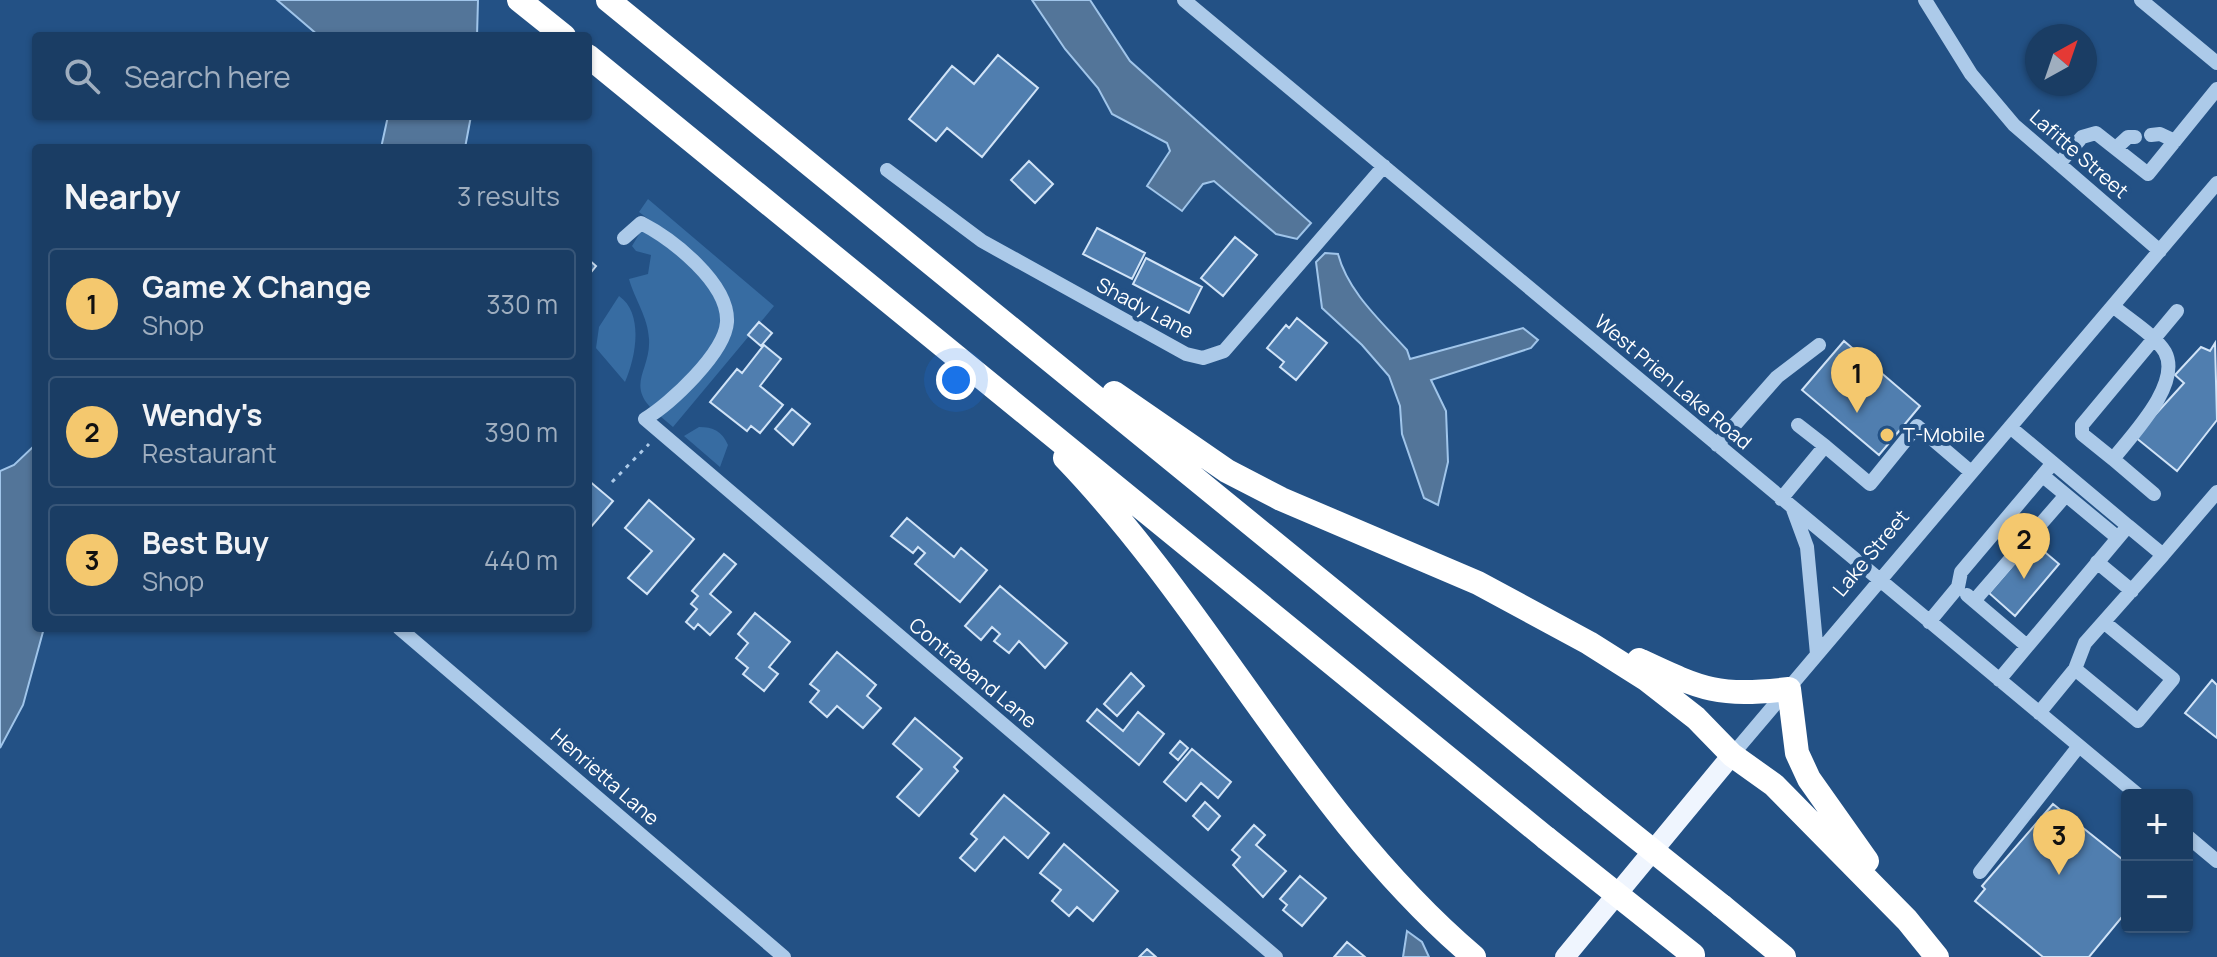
<!DOCTYPE html>
<meta charset="utf-8">
<style>
:root{--surface:#1a3d64;--page:#27486d;--text:#f1f3f6;--muted:#9faebf;--line:#385678;--accent:#f4c86e}
body{margin:0;font-family:Manrope,sans-serif;background:var(--page);color:var(--text)}
.controls{position:absolute;right:24px;bottom:24px;display:grid;overflow:hidden;border-radius:8px;box-shadow:0 2px 6px #0004}
.controls button{width:72px;height:72px;display:grid;place-items:center;padding:0;border:0;border-bottom:2px solid var(--line);background:var(--surface);color:var(--text);font:40px sans-serif}
.compass{position:absolute;left:2025px;top:24px;width:72px;height:72px;border-radius:50%;background:var(--surface);box-shadow:0 2px 6px #0004;rotate:40deg}
.you{position:absolute;left:956px;top:380px;width:28px;height:28px;margin:-20px;border:6px solid #fff;border-radius:50%;background:#1a73e8;box-shadow:0 0 0 12px #1a73e833}
.badge{display:grid;place-items:center;width:52px;height:52px;border-radius:50%;background:var(--accent);color:#111;font-size:26px;font-weight:700}
.pin{position:absolute;translate:-50% -66px;filter:drop-shadow(0 2px 4px #0008)}
.pin::after{content:'';position:absolute;top:42px;width:28px;height:24px;background:inherit;clip-path:polygon(0 0,100% 0,50% 100%)}
.list{margin:0;padding:0;list-style:none}
h2{display:flex;justify-content:space-between;align-items:center;height:104px;margin:0;padding:0 32px;font-size:34px}
h2 small{font-size:26px;font-weight:400;color:var(--muted)}
.list li{display:grid;grid-template-columns:52px 1fr auto;gap:24px;align-items:center;box-sizing:border-box;height:112px;margin:0 16px 16px;padding:0 16px;border:2px solid var(--line);border-radius:8px}
.list b{display:block;font-size:30px;white-space:nowrap}
.list p{margin:0;font-size:26px;white-space:nowrap;color:var(--muted)}
.list em{font-size:26px;font-style:normal;color:var(--muted)}
.icon{flex:none;width:44px;height:44px;fill:none;stroke:currentColor;stroke-width:2;stroke-linecap:round;stroke-linejoin:round}
.map{position:relative;flex:none;width:2217px;height:957px;overflow:hidden}
.search{position:absolute;background:var(--surface);box-shadow:0 2px 6px #0004;left:32px;top:32px;width:560px;height:88px;display:flex;align-items:center;gap:20px;box-sizing:border-box;padding:0 28px;border-radius:8px;color:var(--muted);font-size:30px}
.panel{position:absolute;background:var(--surface);box-shadow:0 2px 6px #0004;left:32px;top:144px;width:560px;height:488px;border-radius:8px}
.map>svg:first-child{display:block}
.green{fill:#376ca2}
.water{fill:#537599;stroke:#a0c5ea;stroke-width:2}
.building{fill:#507eaf;stroke:#d0e3f7;stroke-width:2}
.lines{fill:none;stroke-linecap:round;stroke-linejoin:round}
.path{stroke:#accae9;stroke-width:3;stroke-dasharray:4 6;stroke-linecap:butt}
.minor{stroke:#accae9;stroke-width:14}
.major{stroke:#eff5fe;stroke-width:20}
.highway{stroke:#fff;stroke-width:24}
.highway-bridge{stroke:#fff;stroke-width:24}
.poi-dot{fill:#f4c86e;stroke:#235185;stroke-width:3}
.labels{text-anchor:middle;stroke-width:8;stroke-linejoin:round;paint-order:stroke}
.street-label{font-size:20px;fill:#fff;stroke:#235185}
.poi-label{font-size:20px;fill:#fff;stroke:#235185;text-anchor:start}
</style>
<div class="map">
<svg width="2217" height="957" viewBox="0 0 2217 957">
<rect width="100%" height="100%" fill="#235185"/>
<path class="green" d="M648,199l126,107 -101,121 -13,-11 71,-86 -39,-78 -53,-40z
M641,231l9,1c25,21 88,67 71,106 -11,23 -49,54 -68,72 -27,-26 -2,-40 -4,-71 -1,-22 -14,-39 -20,-60l19,-5 3,-19 -15,-4 -4,-5z
M619,296c25,17 17,61 6,86l-29,-34 3,-21z
M699,427c14,0 23,4 29,18l-8,22 -36,-31z"/>
<path class="water" d="M277,0h201l-1,36h-158z
M1032,0h58l40,61 181,162 -14,16 -21,-5 -62,-53 -11,3 -21,27 -35,-25 23,-35 -3,-8 -55,-29 -14,-26 -33,-39z
M388,116h83l-6,32h-84z
M1325,253l13,1c10,38 43,67 69,96l3,9 113,-31 15,12 -7,8 -100,32 15,31 2,51 -10,43 -14,-7 -22,-64 -2,-28 -11,-30 -27,-31 -40,-37 -6,-46z
M36,444v184h8l-21,77 -23,43v-277l14,-6z
M1407,931l15,11 7,15h-26z"/>
<path class="building" d="M998,55l40,33 -56,69 -35,-29 -11,13 -27,-22 43,-53 22,18z
M1029,161l24,23 -18,19 -24,-23z
M1097,228l48,25 -13,26 -49,-25z
M1235,237l22,18 -34,41 -22,-18z
M1146,258l56,29 -13,26 -56,-29z
M588,259l8,7 -8,10z
M1297,318l30,25 -31,37 -16,-13 4,-5 -17,-14 19,-23 3,3z
M759,322l13,11 -11,13 -13,-11z
M1844,341l76,65 -41,49 -77,-65z
M2215,343l2,77 -40,51 -42,-34 49,-54 -9,-8 26,-28 9,4z
M764,345l17,14 -21,27 23,19 -23,28 -9,-7 -4,5 -37,-29 27,-33 5,4z
M792,409l18,15 -17,21 -18,-16z
M588,480l25,21 -22,26 -3,-2z
M649,500l45,39 -47,55 -19,-16 24,-27 -27,-23z
M907,518l47,39 7,-9 26,22 -27,32 -45,-38 10,-11 -7,-6 -5,6 -22,-17z
M2033,542l26,22 -44,52 -26,-23z
M724,554l12,10 -26,30 21,18 -21,23 -12,-11 -4,5 -8,-7 11,-13 -6,-5 7,-8 -6,-5z
M1000,586l67,57 -22,25 -26,-27 -10,12 -15,-12 6,-7 -8,-7 -11,13 -16,-14z
M755,613l35,29 -21,25 9,7 -14,17 -21,-17 5,-6 -12,-10 12,-15 -10,-9z
M837,652l39,33 -9,11 14,12 -18,20 -26,-22 -10,11 -17,-15 9,-11 -9,-7z
M1131,673l13,13 -27,30 -13,-12z
M2212,680l5,5v53l-32,-25z
M1097,709l26,22 15,-19 26,22 -25,31 -52,-44z
M915,718l47,40 -8,9 4,4 -39,45 -22,-19 25,-28 -29,-25z
M1180,741l8,7 -10,12 -8,-7z
M1192,749l39,33 -13,16 -17,-15 -15,18 -22,-19z
M1004,795l45,38 -21,25 -24,-21 -29,34 -15,-13 17,-19 -6,-5z
M1205,802l15,14 -12,14 -15,-14z
M2053,804l74,59v48l-38,46h-46l-68,-56 10,-12 -3,-3z
M1254,825l11,10 -9,10 30,26 -23,26 -30,-32 7,-8 -8,-7z
M1064,844l54,47 -25,30 -16,-14 -8,9 -17,-15 9,-11 -21,-17z
M1300,876l26,22 -24,28 -19,-16 4,-5 -7,-6z
M1347,942l18,15h-31z
M1147,949l9,8h-17z"/>
<g class="lines">
<path class="path" d="M612,482l37,-38"/>
<path class="minor" d="M1184,0l954,795
M1925,0l46,74 43,51 146,126
M2141,0l76,63
M2151,135l9,-1 15,7
M2116,148l12,-11h7
M2059,164l23,-27 14,-4 52,41 69,-85
M887,170l95,71 204,113 17,4 21,-7 160,-185
M624,238l17,-15c31,16 88,60 86,99 -2,31 -57,82 -82,97l631,538
M2113,306c15,13 42,29 52,46 17,32 -33,83 -52,107l-31,-25v-9l95,-114
M1798,425l27,21
M1717,445l60,-68 42,-32
M2113,459l41,35
M2043,476l75,62
M1781,499l44,-53 45,38 47,-58 54,46
M1793,509l14,38 10,107
M2163,555l54,-63
M2097,562l35,29
M1967,595l60,51
M1974,601l92,-106
M1929,622l29,-35 3,-15 92,-109
M399,628l385,329
M2075,669l63,52 35,-42 -68,-56
M1999,680l129,-154 -118,-99
M2039,713l36,-44 10,-26 78,-88 -35,-29
M1732,755l485,-572
M2187,836l30,25
M1980,872l99,-126"/>
<path class="major" d="M1565,957l167,-202"/>
<path class="highway" d="M519,0l45,36
M608,0l984,802
M588,56l958,782
M1114,393l113,78 54,28 197,84 111,60 57,36 50,39 36,37 42,30 133,135 30,37
M1065,458c150,156 243,358 409,499
M1639,660c64,30 78,37 150,29l8,64 12,26 58,82
M1722,906l62,51"/>
<path class="highway-bridge" d="M1592,802l130,104
M1546,838l147,117"/>
</g>
<circle class="poi-dot" cx="1887" cy="435" r="8"/>
<g class="labels">
<g class="street-label">
<text transform="translate(2079 154) rotate(41)" y="7">Lafitte Street</text>
<text transform="translate(1145 308) rotate(28)" y="7">Shady Lane</text>
<text transform="translate(1673 382) rotate(40)" y="7">West Prien Lake Road</text>
<text transform="translate(1871 553) rotate(-50)" y="7">Lake Street</text>
<text transform="translate(973 673) rotate(40)" y="7">Contraband Lane</text>
<text transform="translate(605 777) rotate(41)" y="7">Henrietta Lane</text>
</g>
<g class="poi-label">
<text x="1903" y="442">T-Mobile</text>
</g>
</g>
</svg>
<div class="controls">
<button>+</button>
<button>−</button>
</div>
<svg class="compass" viewBox="-18 -18 36 36"><path d="M0-13l5 13h-10z" fill="#e53935"/><path d="M0 13l5-13h-10z" fill="#9faebf"/></svg>
<div class="you"></div>
<div class="pin badge" style="left:1857px;top:413px">1</div>
<div class="pin badge" style="left:2024px;top:579px">2</div>
<div class="pin badge" style="left:2059px;top:875px">3</div>
<div class="search"><svg class="icon" aria-label="search" viewBox="0 0 24 24"><circle cx="10" cy="10" r="6"/><path d="M15 15l6 6"/></svg>Search here</div>
<section class="panel">
<h2>Nearby<small>3 results</small></h2>
<ul class="list">
<li><span class="badge">1</span><div><b>Game X Change</b><p>Shop</p></div><em>330 m</em></li>
<li><span class="badge">2</span><div><b>Wendy's</b><p>Restaurant</p></div><em>390 m</em></li>
<li><span class="badge">3</span><div><b>Best Buy</b><p>Shop</p></div><em>440 m</em></li>
</ul>
</section>
</div>
